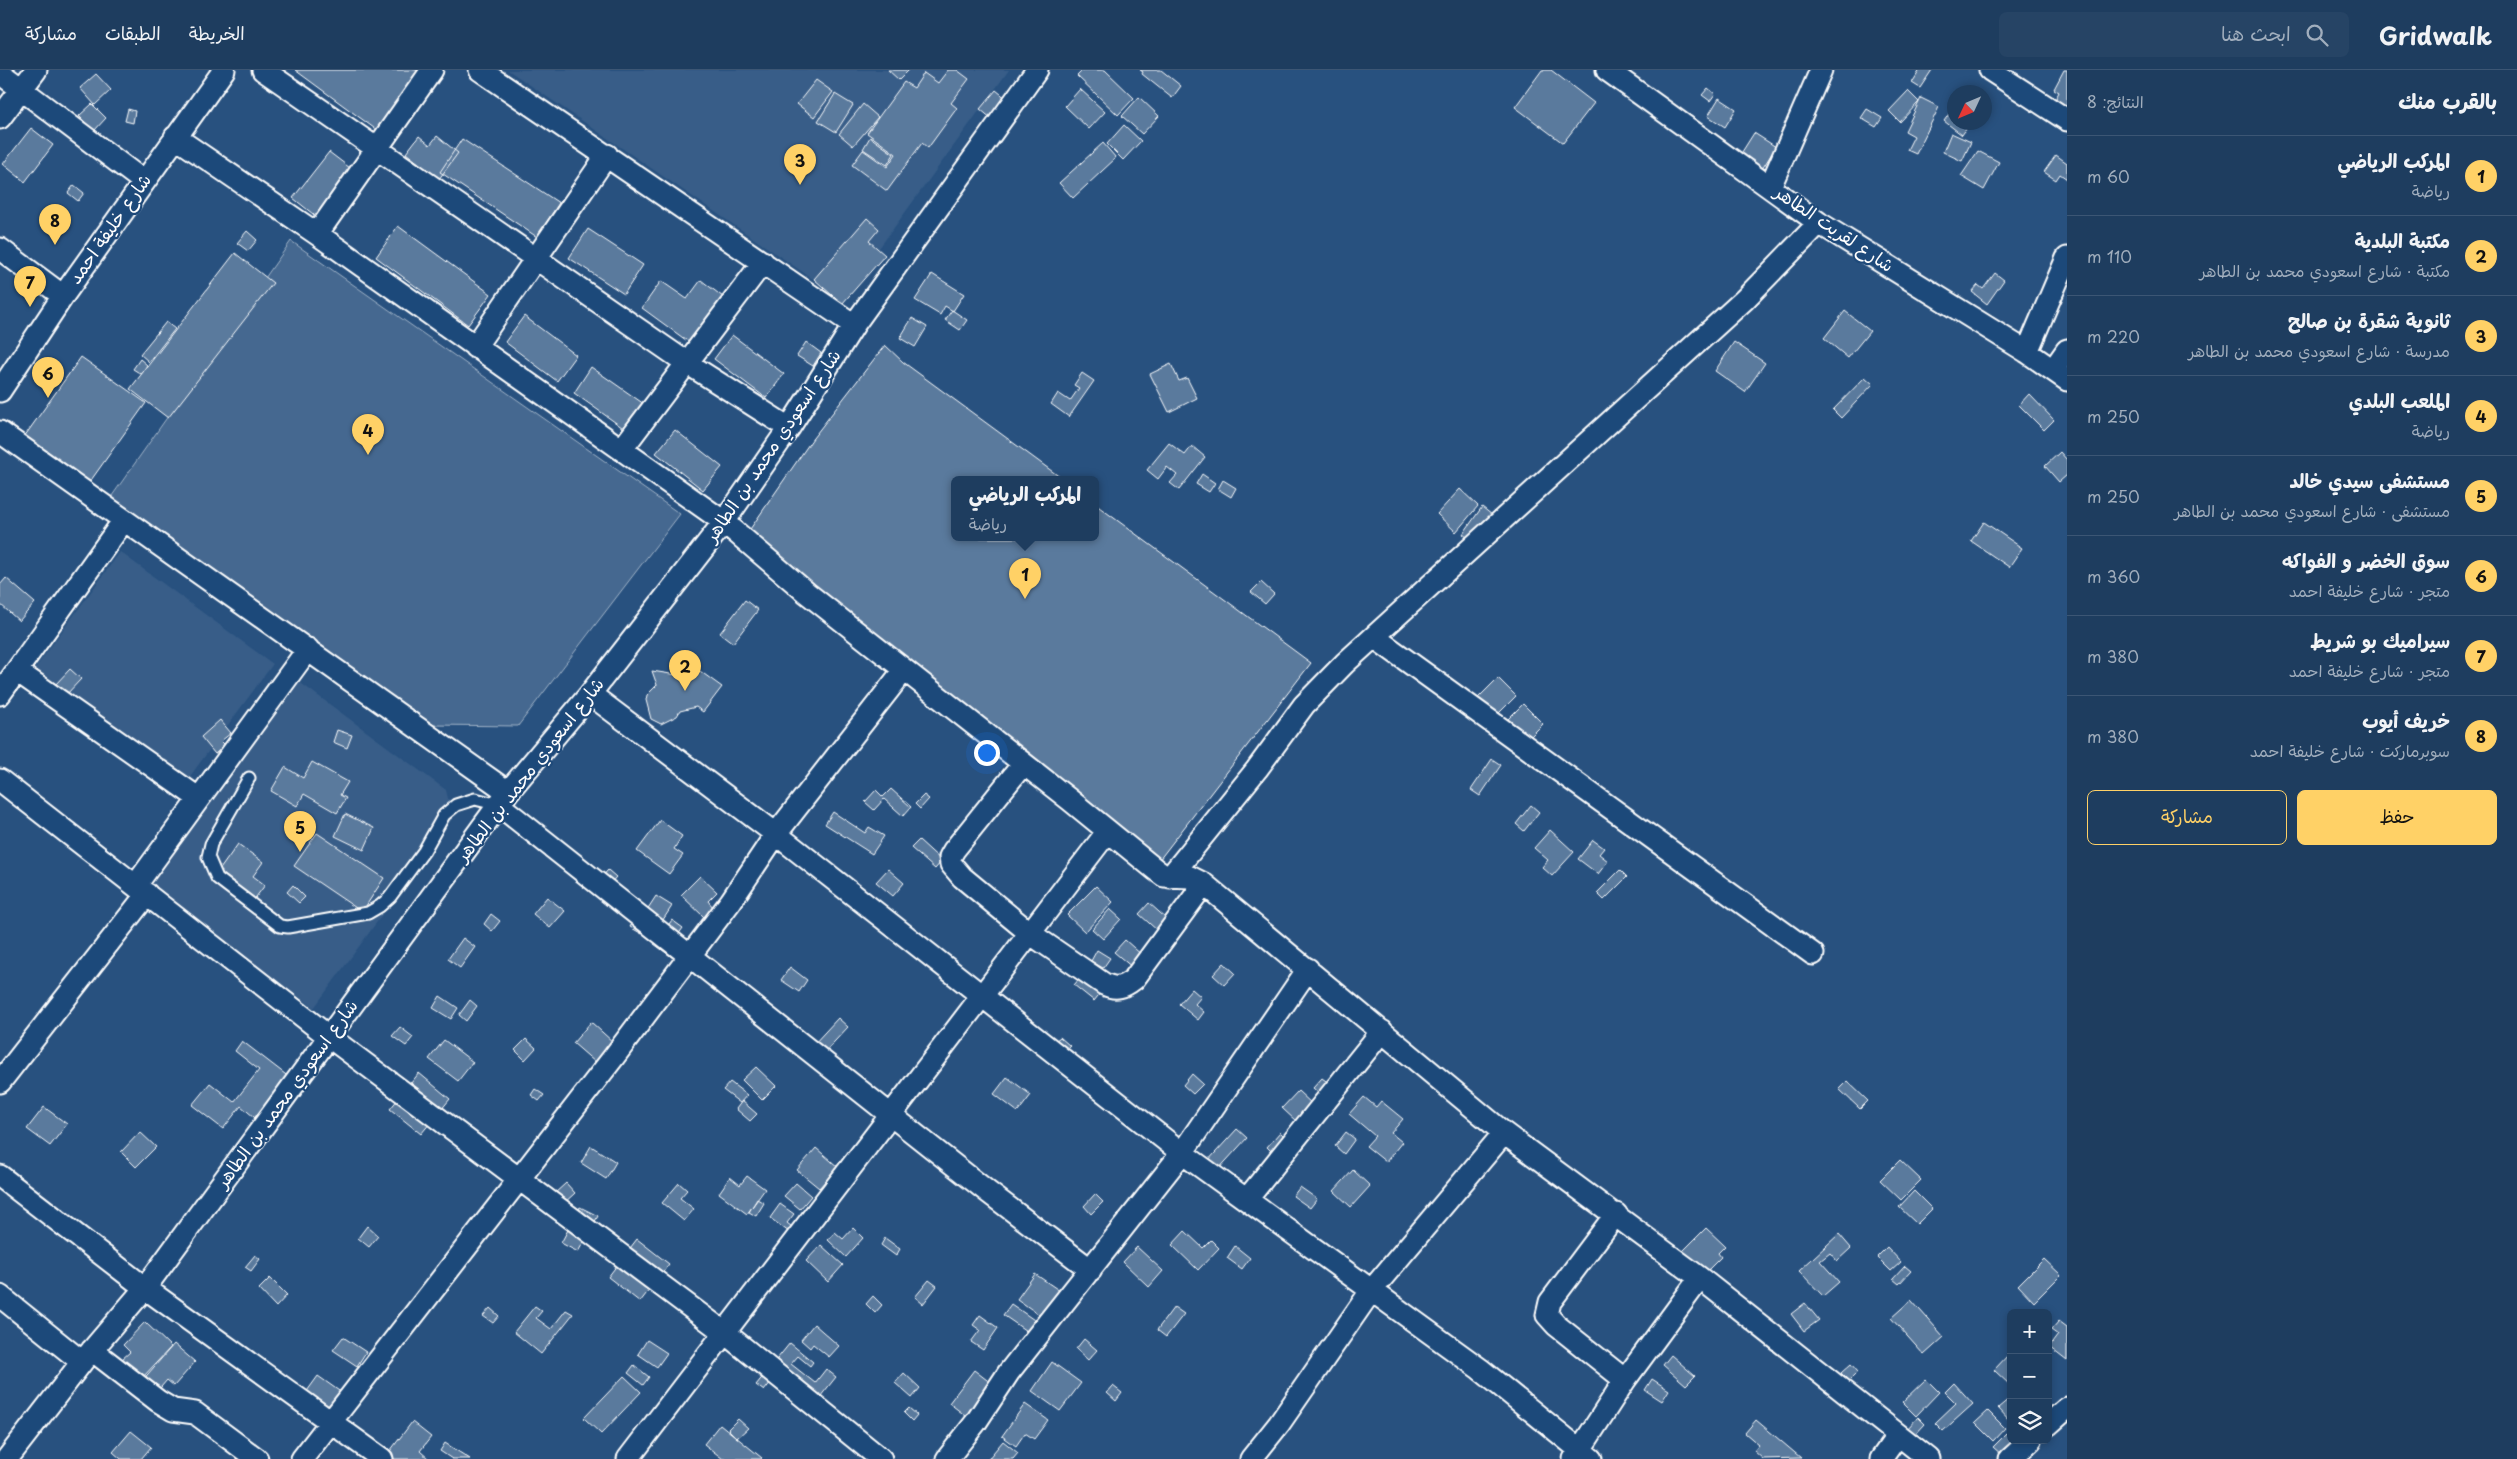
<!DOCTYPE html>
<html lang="ar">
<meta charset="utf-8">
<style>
:root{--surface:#1e3d5f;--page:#264465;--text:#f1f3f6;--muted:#a1aebd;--line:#3c5674;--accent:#ffd166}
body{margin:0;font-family:"Playpen Sans","Playpen Sans Arabic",sans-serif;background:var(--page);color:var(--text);direction:rtl}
.controls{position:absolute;right:15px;bottom:15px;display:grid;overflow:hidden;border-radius:8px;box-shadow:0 2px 8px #0003}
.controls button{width:45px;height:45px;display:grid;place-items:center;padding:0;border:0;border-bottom:1px solid var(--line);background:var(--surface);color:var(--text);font:25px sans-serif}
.compass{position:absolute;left:1947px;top:15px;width:45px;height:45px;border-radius:50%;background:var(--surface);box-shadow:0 2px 8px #0003;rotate:226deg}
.you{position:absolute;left:986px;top:682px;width:18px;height:18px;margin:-12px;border:4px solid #fff;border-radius:50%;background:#1a73e8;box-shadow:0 0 0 8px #1a73e833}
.badge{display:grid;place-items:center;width:32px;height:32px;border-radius:50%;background:var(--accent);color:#111;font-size:16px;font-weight:700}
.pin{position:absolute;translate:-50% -41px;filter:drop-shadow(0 1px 2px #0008)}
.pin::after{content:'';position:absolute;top:26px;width:18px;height:15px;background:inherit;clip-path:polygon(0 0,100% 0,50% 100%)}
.popup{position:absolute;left:951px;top:406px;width:148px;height:65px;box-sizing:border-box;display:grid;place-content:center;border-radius:8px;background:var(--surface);filter:drop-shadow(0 1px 4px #0005);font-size:16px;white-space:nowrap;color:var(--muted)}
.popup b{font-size:19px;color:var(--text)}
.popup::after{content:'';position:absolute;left:50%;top:100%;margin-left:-10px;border:10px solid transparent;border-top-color:var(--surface)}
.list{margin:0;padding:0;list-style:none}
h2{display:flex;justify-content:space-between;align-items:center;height:65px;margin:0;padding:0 20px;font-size:21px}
h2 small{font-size:16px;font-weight:400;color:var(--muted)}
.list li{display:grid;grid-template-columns:32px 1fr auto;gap:15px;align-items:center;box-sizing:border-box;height:80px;padding:0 20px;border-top:1px solid var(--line)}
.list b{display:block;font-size:19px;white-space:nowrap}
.list p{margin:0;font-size:16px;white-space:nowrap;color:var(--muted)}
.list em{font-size:16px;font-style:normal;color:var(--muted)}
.actions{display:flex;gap:10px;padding:15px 20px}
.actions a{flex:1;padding:11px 0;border:1px solid var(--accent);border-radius:8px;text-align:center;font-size:18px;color:var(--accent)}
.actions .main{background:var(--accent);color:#111}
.icon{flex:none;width:28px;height:28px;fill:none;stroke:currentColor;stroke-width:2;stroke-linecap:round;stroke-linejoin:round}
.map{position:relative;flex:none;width:2067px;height:1389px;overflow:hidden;direction:ltr}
header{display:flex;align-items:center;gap:30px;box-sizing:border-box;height:70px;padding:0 25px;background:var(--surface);border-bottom:1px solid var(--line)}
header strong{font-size:24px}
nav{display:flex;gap:28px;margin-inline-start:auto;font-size:18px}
.search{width:350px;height:45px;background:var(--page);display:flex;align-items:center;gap:12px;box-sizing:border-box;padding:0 18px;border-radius:8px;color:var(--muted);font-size:19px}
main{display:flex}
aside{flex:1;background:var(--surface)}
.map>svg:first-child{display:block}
.built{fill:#375d88}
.green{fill:#446890;stroke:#a2b4c8}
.building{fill:#5a7a9d;stroke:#fff}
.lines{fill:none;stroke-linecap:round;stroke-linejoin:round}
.service-casing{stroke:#fff;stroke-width:15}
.minor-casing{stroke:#fff;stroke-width:25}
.service{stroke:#1f4a7a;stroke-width:11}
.minor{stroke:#1f4a7a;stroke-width:21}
.labels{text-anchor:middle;stroke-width:4.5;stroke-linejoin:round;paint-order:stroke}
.street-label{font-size:18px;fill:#fff;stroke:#1f4a7a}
</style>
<header>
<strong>Gridwalk</strong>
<div class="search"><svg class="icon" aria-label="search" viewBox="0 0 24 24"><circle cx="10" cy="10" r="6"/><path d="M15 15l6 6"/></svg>ابحث هنا</div>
<nav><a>الخريطة</a><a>الطبقات</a><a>مشاركة</a></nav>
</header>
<main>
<aside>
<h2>بالقرب منك<small>النتائج: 8</small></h2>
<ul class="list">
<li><span class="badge">1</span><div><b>المركب الرياضي</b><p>رياضة</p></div><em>60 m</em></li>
<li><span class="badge">2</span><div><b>مكتبة البلدية</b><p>مكتبة · شارع اسعودي محمد بن الطاهر</p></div><em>110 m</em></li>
<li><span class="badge">3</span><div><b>ثانوية شقرة بن صالح</b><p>مدرسة · شارع اسعودي محمد بن الطاهر</p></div><em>220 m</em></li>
<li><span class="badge">4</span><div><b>الملعب البلدي</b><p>رياضة</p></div><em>250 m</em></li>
<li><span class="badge">5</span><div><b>مستشفى سيدي خالد</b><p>مستشفى · شارع اسعودي محمد بن الطاهر</p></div><em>250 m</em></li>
<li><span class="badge">6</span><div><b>سوق الخضر و الفواكه</b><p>متجر · شارع خليفة احمد</p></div><em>360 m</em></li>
<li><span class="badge">7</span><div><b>سيراميك بو شريط</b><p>متجر · شارع خليفة احمد</p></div><em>380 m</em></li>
<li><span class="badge">8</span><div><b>خريف أيوب</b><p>سوبرماركت · شارع خليفة احمد</p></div><em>380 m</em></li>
</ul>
<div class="actions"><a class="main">حفظ</a><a>مشاركة</a></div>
</aside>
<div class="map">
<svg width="2067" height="1389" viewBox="0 0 2067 1389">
<rect width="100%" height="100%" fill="#28517f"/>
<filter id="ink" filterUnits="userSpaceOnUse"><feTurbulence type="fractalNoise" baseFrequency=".02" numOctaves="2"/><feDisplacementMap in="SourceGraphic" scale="10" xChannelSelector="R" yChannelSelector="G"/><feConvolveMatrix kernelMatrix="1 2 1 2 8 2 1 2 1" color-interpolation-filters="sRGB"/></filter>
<g filter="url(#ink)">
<path class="built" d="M508,0h501l-167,229z
M120,482l153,112 -88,119 -152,-112z
M298,611l148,109 7,28 -139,190 -166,-123z"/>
<path class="green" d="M291,171l389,273 -162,212 -85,-1 -326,-222z"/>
<path class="building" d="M295,0h128l-45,61z
M888,0h21l-10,10z
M948,0h9l12,9 -18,24 6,5 -29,40 -6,-5 -35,48 -35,-26 11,-15 24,17 9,-13 -29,-21 37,-51 10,6 10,-15 14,10z
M1083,0h22l29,28 -16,17 -41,-39z
M1140,0h21l20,16 -9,12 -30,-24 1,-2z
M1542,0h9l43,33 -31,40 -48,-36z
M1920,0h12l-12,18 -8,-5z
M2064,0h3v56l-20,-10 12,-24 -5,-3z
M96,4l15,16 -16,15 -15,-17z
M816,10l17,12 -19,25 -17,-13z
M1708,18l7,6 -5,7 -8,-6z
M1080,19l25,23 -16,17 -24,-23z
M996,20l11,9 -15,20 -12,-10z
M1908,21l11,11 -19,20 -11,-11z
M835,24l18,11 -17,27 -18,-11z
M1139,27l20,19 -17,18 -20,-18z
M1719,28l17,11 -11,18 -17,-11z
M1921,28l18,9 -23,47 -9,-4 7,-14 -9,-5z
M92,34l14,14 -12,13 -15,-15z
M863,34l15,13 -25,29 -14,-12z
M1954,37v15h17l-9,13 -18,-14z
M128,39l7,2 -2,12 -8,-2z
M1867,39l15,9 -6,9 -15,-9z
M1124,55l17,16 -18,19 -16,-16z
M31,58l22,17 -28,37 -22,-18z
M1754,63l22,14 -19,30 -22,-14z
M1951,63l20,9 -9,19 -19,-9z
M419,66l11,9 7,-9 21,17 -19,26 -33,-26z
M870,67l24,17 -7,11 -24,-16z
M462,69l97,64 -22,34 -97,-65z
M1103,73l13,15 -43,40 -14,-15z
M1978,81l21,11 -15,28 -23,-14z
M329,82l25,19 -36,47 -25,-20z
M2056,85l11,8v16l-7,-5 -4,6 -12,-8z
M74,115l10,8 -6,8 -10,-8z
M867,148l12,11 -10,12 16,14 -43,49 -28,-25z
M398,156l93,68 -23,31 -92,-68z
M588,159l55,36 -19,29 -55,-36z
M247,161l10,9 -9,11 -11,-8z
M235,183l38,30 -105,135 -38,-29z
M1995,203l9,7 -17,24 -15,-12 6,-7 5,4z
M932,204l32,20 -11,17 -8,-5 -5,9 -25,-15z
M701,210l22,17 -33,46 -48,-35 19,-27 26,18z
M952,240l15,10 -7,10 -15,-10z
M1845,241l25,20 -22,27 -24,-20z
M524,246l52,39 -19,26 -52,-39z
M912,248l15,9 -12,20 -15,-9z
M166,252l9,7 -26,33 -9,-8z
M732,265l52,39 -18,24 -52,-39z
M806,272l15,11 -8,13 -16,-10z
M1734,272l31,21 -20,29 -30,-21z
M885,275l18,17 161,118h-109v58h140v-34l216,159 -155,201 -410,-329 67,-97z
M81,287l65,46 -57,80 -65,-46z
M140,289l7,6 -6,9 -8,-5z
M1171,294l8,17 8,-3 10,20 -28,14 -19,-38z
M591,297l53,37 -18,26 -52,-37z
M1082,303l12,8 -25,36 -18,-13 7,-11 12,8 9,-13 -5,-3z
M1865,307l8,7 -32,34 -8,-8z
M2029,324l25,26 -10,10 -25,-25z
M675,360l47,37 -19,23 -47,-37z
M1169,373l16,12 7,-9 13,11 -26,33 -9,-7 7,-8 -10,-8 -9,12 -11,-9z
M2060,382l7,8v15l-8,7 -14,-16z
M1202,404l13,9 -6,9 -13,-8z
M1223,410l13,8 -5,9 -13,-8z
M1460,419l18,17 -22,26 -19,-18z
M1482,437l10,8 -19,27 -10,-8z
M1984,452l38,26 -13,19 -38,-26z
M6,508l29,25 -16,18 -19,-17v-19z
M1261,512l13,12 -9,10 -14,-12z
M745,530l13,10 -25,33 -13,-10z
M686,591l36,26 -19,25 -7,-5 -16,4 -3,5 -16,8 -10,-5 -5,-19 1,-5 10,-10 -5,-14 25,4z
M70,599l11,10 -16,17 -11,-10z
M1498,608l18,18 -24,24 -18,-18z
M1523,634l20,20 -14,14 -21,-19z
M220,650l11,13 -10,8 4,4 -10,9 -14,-17z
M337,660l15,5 -5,13 -14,-6z
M1492,689l9,6 -21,31 -9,-6z
M312,692l36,20 -8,13 6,3 -9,15 -33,-19 -7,12 -26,-15 14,-24 18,11z
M891,719l20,18 -8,9 -19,-17 -10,11 -9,-8 11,-12 7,7z
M924,725l5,4 -9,10 -5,-5z
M1531,735l8,7 -15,19 -8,-7z
M833,742l32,21 4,-6 15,9 -12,18 -47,-30z
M345,744l29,14 -10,22 -29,-14z
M660,750l22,16 -8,13 9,6 -14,19 -32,-23z
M1550,760l24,22 -22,24 -10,-9 6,-7 -14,-12z
M317,763l67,45 -22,34 -68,-46z
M919,770l23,21 -7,8 -24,-21z
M1593,770l11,8 -5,6 9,7 -10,13 -20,-15z
M238,774l25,18 -10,14 12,9 -15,20 -37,-26z
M888,799l16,14 -11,13 -17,-14z
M608,800l8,7 -15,17 -8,-7z
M1620,800l7,7 -23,23 -7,-7z
M700,806l17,16 -9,9 5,6 -9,10 -23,-22z
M293,815l12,12 -6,6 -12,-11z
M1096,816l17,16 -28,30 -18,-17z
M656,826l16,10 -13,20 -8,-5 -9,13 -12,-7 8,-14 5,3z
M547,827l18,14 -15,17 -17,-14z
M1149,833l20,18 -10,11 -20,-18z
M1110,839l11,10 -18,20 -11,-10z
M491,844l9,7 -8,10 -8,-7z
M672,850l11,8 -8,11 8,6 -10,13 -19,-14z
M463,868l12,9 -15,21 -12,-9z
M1125,870l18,16 -10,12 -19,-16z
M1097,880l13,8 -7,10 -12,-7z
M1224,893l11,10 -11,12 -11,-10z
M790,897l17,13 -8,12 -18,-12z
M1086,901l20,15 -12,15 -20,-16z
M1192,919l9,8 -6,7 9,8 -6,8 -19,-16z
M440,926l18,12 -7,11 -18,-11z
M470,930l7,6 -11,15 -7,-6z
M838,948l10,9 -26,28 -10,-9z
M591,952l23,21 -18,20 -23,-20z
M400,957l13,10 -7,9 -14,-10z
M1060,967l10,9 -4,5 -11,-10z
M526,969l10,9 -11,12 -10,-10z
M444,970l29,22 -15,19 -29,-22z
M242,971l52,40 -33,42 -20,-17 -18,23 -31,-24 18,-22 24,19 25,-32 -24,-19z
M756,997l20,19 -14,14 -20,-20z
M419,1003l31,26 -29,35 -31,-25z
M1192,1004l11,10 -10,10 -10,-9z
M1007,1007l24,18 -13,17 -24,-18z
M1322,1008l8,6 -9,11 -8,-7z
M1847,1011l21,20 -8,8 -21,-20z
M730,1012l17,13 -7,8 -17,-13z
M535,1019l9,6 -5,6 -8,-6z
M1298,1021l15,14 -16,17 -15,-14z
M1364,1027l12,10 5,-6 22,18 -12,14 11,9 -16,20 -20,-16 9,-10 -26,-22z
M742,1031l15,13 -7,7 -14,-12z
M44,1037l23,17 -17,22 -23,-17z
M1237,1059l10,9 -32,35 -10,-9z
M140,1062l16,15 -20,20 -15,-15z
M1280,1062l7,7 -13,15 -7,-7z
M1346,1062l9,7 -11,15 -9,-8z
M591,1076l25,16 -10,17 -25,-16z
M816,1078l30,26 -10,12 -9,-7 -8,9 -22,-18z
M1900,1090l21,20 -20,20 -21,-20z
M1353,1100l17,16 -19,21 -17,-16z
M747,1106l18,13 -18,25 -28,-21 11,-16 10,8z
M566,1113l9,10 -12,11 -9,-10z
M679,1113l8,7 -7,8 14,11 -10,12 -22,-18z
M796,1113l15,13 -11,13 -16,-13z
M1300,1117l17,12 -7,9 -17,-12z
M1914,1121l18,18 -15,15 -18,-17z
M1095,1124l8,8 -12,12 -7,-8z
M757,1129l7,4 -8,13 -7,-4z
M780,1134l14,10 -7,9 9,7 -3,5 -23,-17z
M580,1137l18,9 -20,36 -17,-9z
M367,1156l11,10 -9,11 -11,-9z
M853,1158l10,10 -17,19 -18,-17 7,-8 8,7z
M1706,1158l19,18 -7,7 3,4 -27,27 -22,-22z
M1185,1161l18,17 8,-8 8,8 -21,22 -26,-25z
M1839,1164l12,14 -14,13 -7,-8 -10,8 19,21 -16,14 -24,-25z
M885,1168l15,11 -4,7 -15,-11z
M637,1169l32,25 -29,38 -32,-25z
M821,1175l22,20 -15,17 -22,-21z
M1235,1176l15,12 -8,11 -15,-11z
M1137,1177l26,24 -14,16 -26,-25z
M1887,1177l14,15 -10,9 -14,-14z
M255,1185l5,4 -9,12 -6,-4z
M2044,1189l17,16 -27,27 -16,-17z
M1905,1196l6,5 -12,13 -6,-5z
M1035,1204l28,19 -18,26 -28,-20z
M270,1208l17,17 -11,12 -17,-18z
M929,1210l8,6 -14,18 -8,-7z
M873,1226l9,9 -7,8 -9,-9z
M1911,1230l33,37 -20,18 -33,-37z
M1805,1233l14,17 -15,11 -13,-17z
M1011,1234l29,20 -8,11 -29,-20z
M535,1236l7,5 -6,7 15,11 15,-19 7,4 -32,40 -27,-22z
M1174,1237l10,7 -18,23 -9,-7z
M490,1238l9,8 -6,7 -10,-7z
M980,1245l18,13 -15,22 -12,-8 9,-12 -7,-5z
M2059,1251l8,6v34l-18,-14 9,-12 -7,-5z
M145,1252l26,25 -29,31 -20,-19 8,-7 -7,-7z
M814,1254l25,22 -10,11 -16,-13 -3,4 -9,-8z
M343,1267l23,15 -9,14 -24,-16z
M1084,1269l13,11 -9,10 -12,-11z
M647,1270l20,13 -10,14 -19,-13z
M790,1273l23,19 -3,4 -12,-10 -7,8 24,19 11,-14 10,8 -28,35 -37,-30 -7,9 -8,-6z
M174,1274l21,18 -21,24 -7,-6 -12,14 -14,-12z
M2010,1283h1v33l-17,-16z
M1671,1285l24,21 -9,9 -23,-20z
M1052,1292l29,21 -21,28 -28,-20z
M1851,1294l7,8 -9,9 -8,-8z
M634,1295l15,12 -6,8 -15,-12z
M974,1300l26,20 -25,33 -26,-20z
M904,1303l16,15 -8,10 -17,-15z
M318,1306l31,22 -21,29 -31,-22z
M624,1306l17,16 -40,42 -17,-16z
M1652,1309l17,11 -7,11 -17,-11z
M1926,1309l13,13 -23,24 -14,-14z
M1954,1313l19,21 -30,27 -8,-8 21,-20 -11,-11z
M1113,1316l9,7 -6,8 -9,-8z
M2010,1328h1v24l-13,-14z
M1025,1334l23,16 -14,19 -9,-6 -9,13 -14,-10z
M909,1338l8,7 -5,6 -8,-8z
M1988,1341l17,17 -12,13 -18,-18z
M1918,1347l7,7 -12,13 -7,-7z
M738,1349l10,9 -11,10 -9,-9z
M1756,1350l45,38 -38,1 -9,-8 5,-6 -14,-12z
M412,1352l19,15 -11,14 9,8h-45z
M720,1354l42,34 -1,1h-38l-19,-15z
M131,1361l20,16 -10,12h-20l-8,-7z
M2008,1362l3,3v5h5l-14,15 -9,-8z
M1003,1371l15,12 -5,6h-25z
M445,1373l25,16h-18l-12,-8z"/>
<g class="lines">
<g class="service-casing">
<path id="service" d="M249,708l-38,66 -3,13 9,21 63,48 8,1 80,-14 12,-7 10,-9 34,-46 20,-36 12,-10 19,-6 24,6"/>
</g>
<g class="minor-casing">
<path id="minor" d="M263,0l424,293 102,65
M480,0l374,255
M1607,0l212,153 208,129 40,28
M1990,0l77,50
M0,3l143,108
M0,48l36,-48
M175,67l142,97 407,288 83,71 263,207 86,70 8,6 26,1 14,7 300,249 196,145 229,181
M1770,117l51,-117
M317,164l115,-164
M0,179l63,47
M475,277l132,-192
M2027,282l40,-94
M2053,300l14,-20
M0,321l63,-95 161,-226
M0,362l508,360
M622,379l141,-187
M1374,567l439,317
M17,601l181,127
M0,624l124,-174
M590,624l186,140 406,319 298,216 111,90
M1023,694l-69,86 -4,7 1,7 11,13 69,57 73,50c12,6 20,3 30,-5l70,-95
M0,710l328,256 397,297 156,126
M499,735l489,387 103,78
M1170,807l87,-108 47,-64 41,-42 399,-363 75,-77
M136,815l172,-236
M0,1012l147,-188
M0,1106l145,112 237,171
M1247,1129l135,-168
M1616,1144l-66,88 -3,13 9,10 69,55
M0,1226l82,66
M92,1280l66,51 15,9 22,3 62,46
M2048,1355l19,-17
M7,1389l75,-97 63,-74 363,-496 82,-98 134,-172 65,-94 65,-103 183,-255
M302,1389l311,-401 118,-157 45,-67 128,-164
M628,1389l480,-628
M947,1389l29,-37 33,-50 173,-219 126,-184
M1251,1389l28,-35 92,-133 133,-158
M1574,1389l51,-79 75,-102
M1881,1389l17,-24
M2010,1389l21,-19"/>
</g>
<use href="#service" class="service"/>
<use href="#minor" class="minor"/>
</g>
</g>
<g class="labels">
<g class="street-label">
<text transform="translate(110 159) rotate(-55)" y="6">شارع خليفة احمد</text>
<text transform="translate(1834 159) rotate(34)" y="6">شارع لقريت الطاهر</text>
<text transform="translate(773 376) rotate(-56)" y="6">شارع اسعودي محمد بن الطاهر</text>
<text transform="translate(530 700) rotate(-52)" y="6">شارع اسعودي محمد بن الطاهر</text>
<text transform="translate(287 1024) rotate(-54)" y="6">شارع اسعودي محمد بن الطاهر</text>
</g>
</g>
</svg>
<div class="controls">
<button>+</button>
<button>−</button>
<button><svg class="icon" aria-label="layers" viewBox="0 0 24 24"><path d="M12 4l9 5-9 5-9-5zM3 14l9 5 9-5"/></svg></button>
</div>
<svg class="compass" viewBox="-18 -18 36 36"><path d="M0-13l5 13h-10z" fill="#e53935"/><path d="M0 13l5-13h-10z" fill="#a1aebd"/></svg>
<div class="you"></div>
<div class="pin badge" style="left:1025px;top:529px">1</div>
<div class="popup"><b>المركب الرياضي</b>رياضة</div>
<div class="pin badge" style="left:685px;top:621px">2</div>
<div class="pin badge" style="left:800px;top:115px">3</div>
<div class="pin badge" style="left:368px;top:385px">4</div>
<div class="pin badge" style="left:300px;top:782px">5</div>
<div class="pin badge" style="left:48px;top:328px">6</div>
<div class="pin badge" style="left:30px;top:237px">7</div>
<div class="pin badge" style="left:55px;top:175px">8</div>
</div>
</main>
